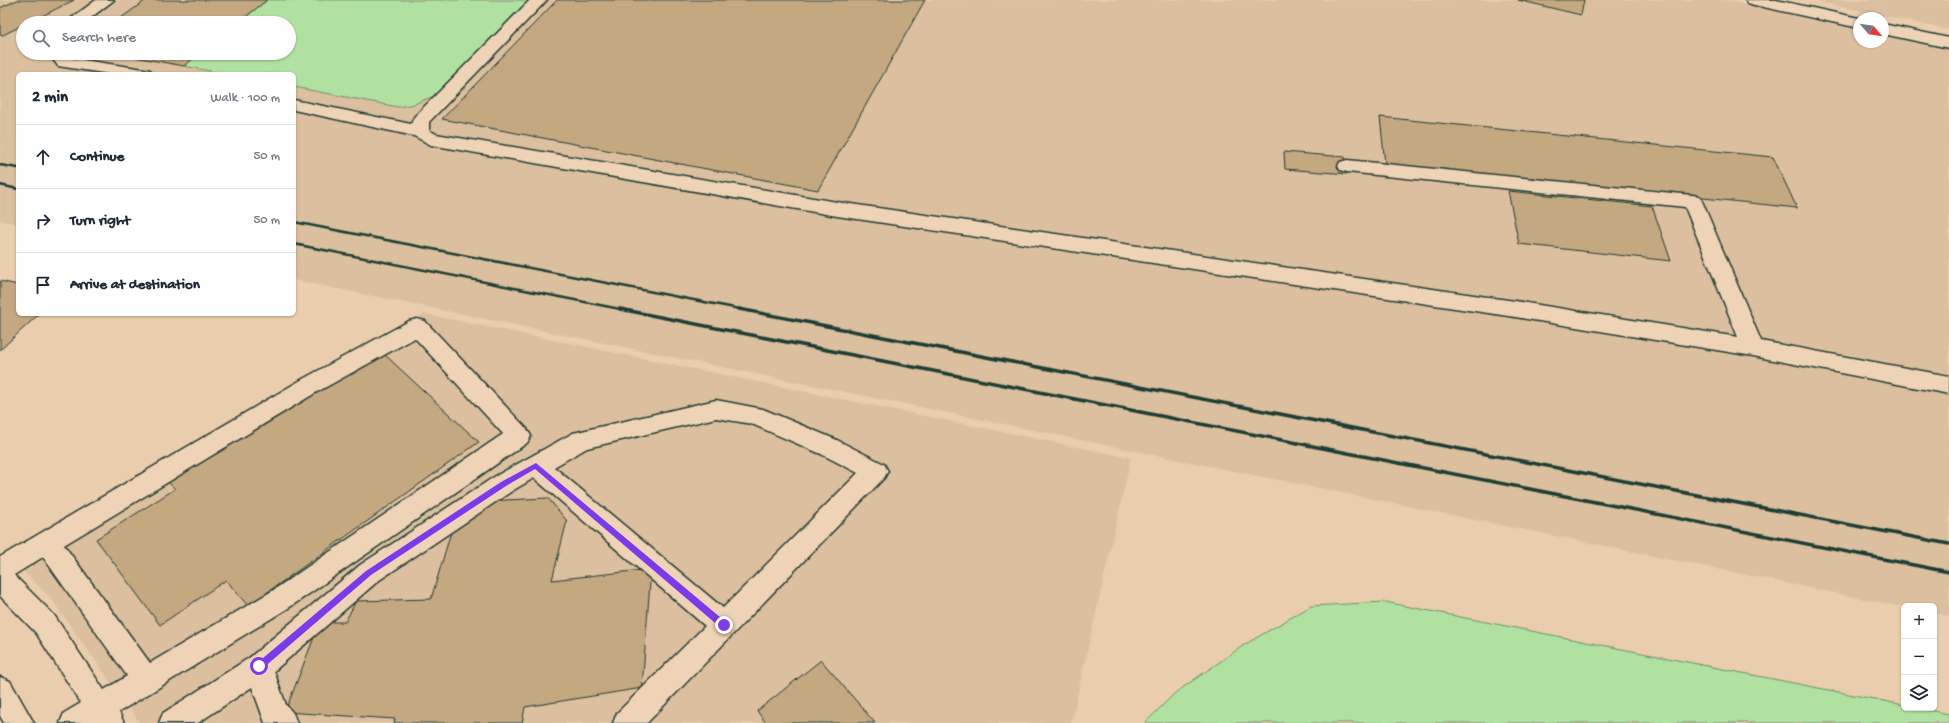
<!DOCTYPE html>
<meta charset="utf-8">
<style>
:root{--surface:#fff;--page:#f6f6f7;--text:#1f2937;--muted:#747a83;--line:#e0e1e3}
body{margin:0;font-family:"Gochi Hand",sans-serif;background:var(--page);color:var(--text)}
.controls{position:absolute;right:12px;bottom:12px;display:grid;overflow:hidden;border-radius:6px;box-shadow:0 1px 3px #0004}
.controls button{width:36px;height:36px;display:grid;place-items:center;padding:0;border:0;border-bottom:1px solid var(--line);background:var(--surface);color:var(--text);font:20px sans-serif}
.compass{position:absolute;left:1853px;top:12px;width:36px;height:36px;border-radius:50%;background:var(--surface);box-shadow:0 1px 3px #0004;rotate:119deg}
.stop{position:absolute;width:12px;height:12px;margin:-9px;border:3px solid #7c3aed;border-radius:50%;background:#fff}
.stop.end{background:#7c3aed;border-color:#fff;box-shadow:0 1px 4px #0008}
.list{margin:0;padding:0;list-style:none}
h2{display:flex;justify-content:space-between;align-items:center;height:52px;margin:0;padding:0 16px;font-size:17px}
h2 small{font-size:13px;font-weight:400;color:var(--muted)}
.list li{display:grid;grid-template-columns:26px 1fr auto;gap:12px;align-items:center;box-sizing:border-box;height:64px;padding:0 16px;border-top:1px solid var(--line)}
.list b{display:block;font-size:15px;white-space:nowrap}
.list em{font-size:13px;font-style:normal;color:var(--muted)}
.icon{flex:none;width:22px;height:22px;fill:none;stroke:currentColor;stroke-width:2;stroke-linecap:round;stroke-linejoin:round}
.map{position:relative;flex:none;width:1949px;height:723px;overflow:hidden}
.search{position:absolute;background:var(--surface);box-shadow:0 1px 3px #0004;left:16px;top:16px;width:280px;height:44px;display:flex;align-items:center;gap:10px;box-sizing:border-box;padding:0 14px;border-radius:22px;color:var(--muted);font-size:15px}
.panel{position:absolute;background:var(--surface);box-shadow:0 1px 3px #0004;left:16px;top:72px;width:280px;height:244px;border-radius:6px}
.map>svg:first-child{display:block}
.built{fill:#dbbf9e;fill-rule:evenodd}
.green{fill:#b1e1a1;stroke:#688f6a}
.building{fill:#c4a880;stroke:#1f3d34}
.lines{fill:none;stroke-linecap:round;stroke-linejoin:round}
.minor-casing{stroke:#1f3d34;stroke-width:3}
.major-casing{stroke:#1f3d34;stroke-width:3}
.highway-casing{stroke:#1f3d34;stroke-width:3}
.minor{fill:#efd3b6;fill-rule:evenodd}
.major{fill:#efd3b6;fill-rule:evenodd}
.highway{fill:#efd3b6;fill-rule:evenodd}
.rail-far1{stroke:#1f3d34;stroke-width:2.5}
.rail{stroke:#1f3d34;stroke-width:3.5}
.route{fill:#7c3aed}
</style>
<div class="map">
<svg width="1949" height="723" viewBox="0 0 1949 723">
<rect width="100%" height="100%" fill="#eacdad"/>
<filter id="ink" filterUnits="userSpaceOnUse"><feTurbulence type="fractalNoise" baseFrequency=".025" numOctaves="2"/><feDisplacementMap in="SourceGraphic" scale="8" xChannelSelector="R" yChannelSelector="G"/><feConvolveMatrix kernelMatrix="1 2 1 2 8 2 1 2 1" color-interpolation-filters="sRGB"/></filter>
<g filter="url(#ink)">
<path class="built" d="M0,0h1724l135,30v12h24v-7l66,14v567l-15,-3v-7l-30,1 -1610,-327v-206h-276v150l-18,-4zM23,23h266v30h-266z
M1811,0h138v30z
M424,314l707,144 -60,265h-931l-90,-126 -36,-35z"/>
<path class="green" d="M267,0h266l-94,94 -25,10 -16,3 -104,-20v-13h-69l-41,-8 16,-13h89v-30h-51z
M1385,602l519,103v3h13l32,6v9h-804l30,-30 69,-48 67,-39z"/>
<path class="building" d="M17,0h57l-46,23h-5v2l-20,10 -3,-1v-26z
M146,0h121l-29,23h-124z
M557,0h368l-107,190 -376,-71z
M1518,0h66l-3,15z
M113,53h87l-16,13z
M1380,117l393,40 24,51 -412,-44z
M1284,152l61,5 2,17 -62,-5z
M1508,191l144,15 19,55 -152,-17z
M0,281l18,4v29h21l-39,36z
M384,354l95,88 -231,164 -22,-26 -66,45 -64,-86 79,-50 -8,-8 178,-110 6,4z
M548,498l19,23 -15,59 99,-11 -9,119 -117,19 -3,16h-128l1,-4 -110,-7 35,-90h25l11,-21 75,-2 20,-67 33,-31z
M821,660l54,63h-109l-9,-12z"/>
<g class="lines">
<g class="minor-casing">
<path id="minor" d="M96,0h18l-30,23h-19z
M530,0h17l-118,122v8l7,4 401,68 678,99 223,36 -53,-130 -338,-35 -7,-2 -2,-4 2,-4 7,-2 345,35 7,1 3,5 59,140 188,35v18l-196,-38 -238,-39 -678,-101 -406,-71 -17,-9 -120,-26v-10l117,24 3,-7z
M48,53h17l4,5 75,11 6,1 3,4h-43l-46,-7 -6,-1z
M417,319l8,2 102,108 4,7 -4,7 -237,164 -171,105 5,11h-64l4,-10 17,-10 -45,-70 -36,-37v-39l301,-177 108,-59zM415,338l88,96 -231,157 -122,72 -86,-118 253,-153zM43,557l84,119 -23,14 -50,-75 -40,-40z
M716,400l47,9 74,31 47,24 4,7 -4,7 -237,245h-34l4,-10 88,-87 -171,-148 -22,13 -134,90 -104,90 12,34 7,8 4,10h-32l-13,-36 -54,36h-39l4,-10 86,-55 111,-93 134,-88 79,-44zM716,418l36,6 69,30 37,19 -135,135 -169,-141 33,-19z"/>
</g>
<g class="major-casing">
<path id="major" d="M1746,0h30l83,18v10l-105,-23 -6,-2z
M1883,24l66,14v10l-66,-14z"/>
</g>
<g class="highway-casing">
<path id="highway" d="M0,677l10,4 24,42h-30l-4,-7z"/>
</g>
<use href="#minor" class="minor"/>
<use href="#major" class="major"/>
<use href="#highway" class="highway"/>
<path class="rail-far1" d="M0,165l18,3
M0,185l18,4
M294,222l451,88
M294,244l331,66"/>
<path class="rail" d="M620,309l1329,263
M739,309l1210,235"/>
</g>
</g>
<path class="route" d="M536,463l191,160v5h-6l-186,-159 -29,17 -135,89 -109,94h-6v-5l110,-93 135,-89z"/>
</svg>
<div class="controls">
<button>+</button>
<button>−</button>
<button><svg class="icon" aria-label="layers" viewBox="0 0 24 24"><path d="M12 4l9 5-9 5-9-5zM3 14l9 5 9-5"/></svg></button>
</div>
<svg class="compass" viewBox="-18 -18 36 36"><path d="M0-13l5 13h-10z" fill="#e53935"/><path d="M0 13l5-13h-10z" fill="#747a83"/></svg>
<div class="stop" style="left:259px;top:666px"></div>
<div class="stop end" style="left:724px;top:625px"></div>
<div class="search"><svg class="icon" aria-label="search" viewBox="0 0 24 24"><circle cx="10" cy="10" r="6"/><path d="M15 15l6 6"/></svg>Search here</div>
<section class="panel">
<h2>2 min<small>Walk · 100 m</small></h2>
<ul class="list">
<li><svg class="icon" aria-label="ahead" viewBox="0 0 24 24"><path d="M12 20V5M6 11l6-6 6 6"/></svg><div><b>Continue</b></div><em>50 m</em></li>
<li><svg class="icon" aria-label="right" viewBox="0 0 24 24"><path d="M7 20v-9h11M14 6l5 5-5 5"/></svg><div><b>Turn right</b></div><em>50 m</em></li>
<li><svg class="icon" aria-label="arrive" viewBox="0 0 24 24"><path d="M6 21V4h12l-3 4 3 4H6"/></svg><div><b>Arrive at destination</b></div></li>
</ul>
</section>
</div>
